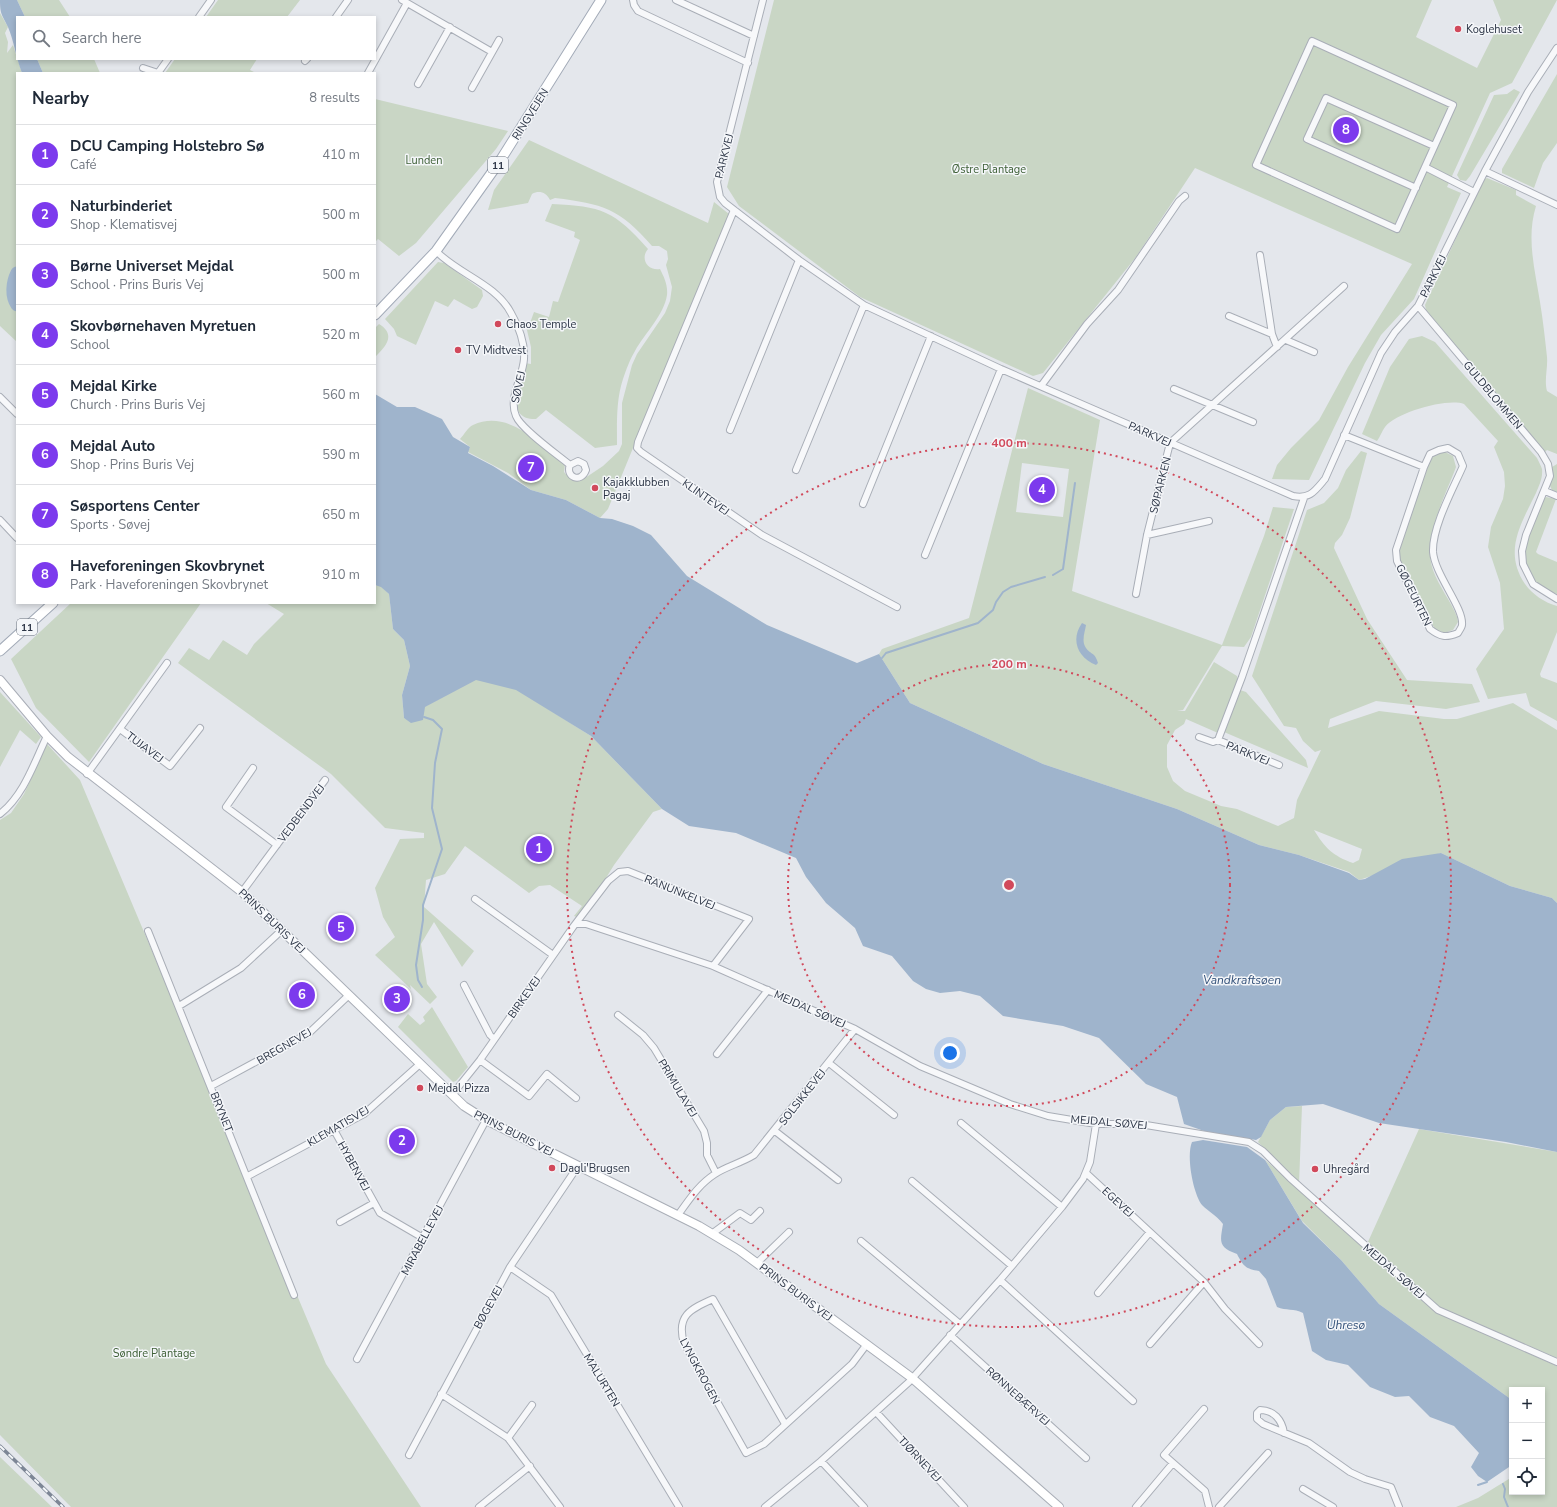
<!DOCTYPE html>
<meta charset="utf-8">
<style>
:root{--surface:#fff;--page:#f6f6f7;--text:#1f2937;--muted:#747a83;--line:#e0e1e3;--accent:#7c3aed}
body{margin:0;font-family:"Nunito Sans",sans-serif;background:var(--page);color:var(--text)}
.controls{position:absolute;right:12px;bottom:12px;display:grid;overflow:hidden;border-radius:0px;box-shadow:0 2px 6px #0003}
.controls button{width:36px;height:36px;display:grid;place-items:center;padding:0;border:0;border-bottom:1px solid var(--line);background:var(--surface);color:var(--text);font:20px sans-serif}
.you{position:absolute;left:950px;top:1053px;width:14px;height:14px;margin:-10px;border:3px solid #fff;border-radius:50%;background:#1a73e8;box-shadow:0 0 0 6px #1a73e833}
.badge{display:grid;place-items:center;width:26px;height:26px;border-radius:50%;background:var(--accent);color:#fff;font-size:13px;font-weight:700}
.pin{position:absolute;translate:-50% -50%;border:2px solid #fff;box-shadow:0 1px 4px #0006}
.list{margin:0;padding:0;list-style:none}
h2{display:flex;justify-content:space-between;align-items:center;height:52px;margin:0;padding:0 16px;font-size:17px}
h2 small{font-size:13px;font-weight:400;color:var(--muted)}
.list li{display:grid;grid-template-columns:26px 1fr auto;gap:12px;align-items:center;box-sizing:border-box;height:60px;padding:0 16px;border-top:1px solid var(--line)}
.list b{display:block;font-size:15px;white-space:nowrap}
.list p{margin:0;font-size:13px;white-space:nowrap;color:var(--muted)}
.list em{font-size:13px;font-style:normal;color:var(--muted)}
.icon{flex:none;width:22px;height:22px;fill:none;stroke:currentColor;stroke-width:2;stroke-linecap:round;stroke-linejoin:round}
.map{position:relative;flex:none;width:1557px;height:1507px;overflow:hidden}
.search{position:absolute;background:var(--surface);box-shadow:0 2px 6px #0003;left:16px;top:16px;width:360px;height:44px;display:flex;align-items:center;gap:10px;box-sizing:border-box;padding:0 14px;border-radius:0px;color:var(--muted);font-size:15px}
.panel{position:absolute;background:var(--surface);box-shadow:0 2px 6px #0003;left:16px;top:72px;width:360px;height:532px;border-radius:0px}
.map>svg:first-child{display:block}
.green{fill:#c9d6c5;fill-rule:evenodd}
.water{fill:#9fb4cc}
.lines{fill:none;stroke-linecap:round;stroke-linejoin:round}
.stream{stroke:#9fb4cc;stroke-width:2}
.river{stroke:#9fb4cc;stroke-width:13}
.street-casing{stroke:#a9aeb7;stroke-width:8}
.secondary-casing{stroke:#a9aeb7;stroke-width:10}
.primary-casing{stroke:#a3abb8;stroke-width:11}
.street{stroke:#f7f8fa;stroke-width:6}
.secondary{stroke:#fff;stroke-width:8}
.primary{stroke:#fff;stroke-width:9}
.rail-casing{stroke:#7d8696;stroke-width:3.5}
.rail{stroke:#f4f6f9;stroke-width:2;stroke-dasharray:6;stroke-linecap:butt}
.ring{fill:none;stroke:#d1495b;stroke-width:2;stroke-dasharray:2 4}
.poi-dot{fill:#d1495b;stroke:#f4f6f9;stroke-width:1.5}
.labels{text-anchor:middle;stroke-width:3;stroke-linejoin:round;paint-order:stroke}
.shield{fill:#f4f6f9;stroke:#676e7b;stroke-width:1}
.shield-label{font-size:10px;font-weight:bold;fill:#2b3445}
.poi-label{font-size:11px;fill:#2b3445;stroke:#f4f6f9;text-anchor:start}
.street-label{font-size:11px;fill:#2b3445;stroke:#f4f6f9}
.park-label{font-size:11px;fill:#3f6138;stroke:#f4f6f9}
.water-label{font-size:12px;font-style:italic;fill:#34527a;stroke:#f4f6f9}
.centre{fill:#d1495b;stroke:#f4f6f9;stroke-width:2}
.ring-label{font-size:12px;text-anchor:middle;font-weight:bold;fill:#d1495b;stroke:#f4f6f9;stroke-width:3;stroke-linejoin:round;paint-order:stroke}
</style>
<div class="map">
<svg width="1557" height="1507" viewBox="0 0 1557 1507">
<rect width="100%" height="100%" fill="#e4e7ec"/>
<path class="green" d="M17,0h42l11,17h-45z
M218,0h82l-13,17h-81z
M774,0h658l-16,37 61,31 24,-48 -8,-20h64l-45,83 -22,10 -43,94 14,6 -47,106 -33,36 -16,28 -56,117 -37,-1 5,-14 14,-17 28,-28 29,-53 64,-103 -217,-96 -59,89 -93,116 -10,3 -173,-79 -121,-91 -12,-19z
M0,13l8,14 -3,6 3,9 -1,11 6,-8 9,28h-5v269l-17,-16z
M37,59h57l6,14h-57z
M175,59h82l-7,11 6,3h-91z
M1557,74v69l-14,20 -9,25 -32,-15v-4z
M1514,89l6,3 -50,84 -4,5 -6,-1 -3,-5 37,-80 13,-1z
M375,99l133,32 -12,18 -80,94 -17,13 -21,-17 -3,3z
M529,140l179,83 6,-21 15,12 -121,295 -8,9 -34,-18 -35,-10 -23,-17 -40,-21 2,-5 -10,-8c4,-4 8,-12 13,-14 35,-16 66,18 92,39l-1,8 7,8h11l21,-14 16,-15 3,-7v-41l10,-38 5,-11 28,-41 5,-12 2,-14 -6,-22 2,-6 -1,-8 -8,-5h-7c-33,-38 -49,-42 -97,-48l-5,2c-4,-8 -11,-10 -18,-6l-4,9 -40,7 6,-20z
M1487,178l29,12v5l20,11c-10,32 -1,64 4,96 3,18 5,37 7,55 1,11 -3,23 0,34l10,6v57l-10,-4 -2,2 -119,-142 -1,-5 58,-125z
M552,204c49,2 63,7 96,45 -8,9 -1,22 12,20 4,8 8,16 7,26 -3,20 -22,38 -32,56 -5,8 -9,19 -12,28 -7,21 -6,44 -6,66l-22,3 -49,-38 -10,9c-33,1 -15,-37 -11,-56l6,1v-17l-5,-21 4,-3 4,-11 15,5 4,-16 5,1 22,-62 -6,-3 1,-5 -30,-11z
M438,262l6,1 38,27 1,6 -6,11 -5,2 -18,-10 -6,8 -13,-6 -19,44 -19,-9 -3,-7 -9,-10z
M379,324c18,11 6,23 -4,33v-29z
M1422,336l13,6 102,116c2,4 4,8 5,11 1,9 -3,17 -6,24 -15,31 -33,58 -11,91 7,10 20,19 32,22v26l-17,42 1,3 16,6v38l-27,-15 -4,-13 -38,6 -12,-30 28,-40 -4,-46 -12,-36 3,-20 12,-28 2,-13 -1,-14 -10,-25 4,-6 -34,-37c-17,-6 -67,8 -79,23 -3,4 -5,10 -8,14l-15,-7 28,-67 19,-28z
M1028,388l72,32 -28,171 150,54 42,-109 9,-29 21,2 -43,128 -7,10 -22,-1 -39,64 -6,1h8l29,-49 23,14 1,4 -20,53 -32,-14 -2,5 -9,6 -8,15v22l6,14 12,10 36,15 16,3 41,17 16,-8 3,-18 24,-50 -6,2 -12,-11 -7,-13 -12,-2 -32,-50 55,-166 17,-7 14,-15 8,-18 15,-19 6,2 -17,65 -8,17 -7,8 -1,5 33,71 40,61 65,4 8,18 -34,7 -70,-8 -46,18 -2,9 51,-17 65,8h13l56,-16 44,27v173l-5,-5 -42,-12 -69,-33 -82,27 -10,-8 -50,-17 -40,-10 -82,-36 -134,-45 -133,-61 -31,-49 3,-5 87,-31zM1022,463l47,6 -6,48 -47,-5zM1314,830l48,19 -3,11 -6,3c-20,-7 -28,-15 -39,-33z
M1443,451l10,5 3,11c-11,30 -34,72 -23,103 6,17 18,31 24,47l1,5 -5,8 -9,3 -9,-4c-10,-18 -31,-51 -35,-69 -4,-23 21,-75 29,-99l4,-5z
M1557,464v28l-5,-2 -3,-6 3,-17z
M1546,497l10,2 -20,53 2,2 19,8v32c-40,-15 -36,-42 -22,-75 3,-7 6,-18 11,-22z
M375,585l6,1 8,8 4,35 11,11 6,26 -8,29 2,23 5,2 14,-8 1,-5 52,-28 40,10 75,47 71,73 -9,3 -39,53 -16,26 -19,27 -5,-2 8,-10 -32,-21 -11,1 -10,7 -64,-47 -20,28 -19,6 -2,27 50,44 -12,16 -28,-45 -13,22 6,40 10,13 -7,7 -20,-19 1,4 -36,-34 20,-18 -12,-20 -8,-29 25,-49 24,-1v-5l-39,-5 -54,-54 -153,-111 11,-15 20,12 14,-20 24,15 7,-11 30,-30 -18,-11h109z
M71,603h130l-112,159 -53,-54 -25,-49z
M1240,690l6,2 60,68 2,8 -84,-36z
M0,692l41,45 -5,7 -16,-14 -20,37z
M47,744l33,36 246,584 95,143h-350l-71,-72v-615l11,-7 13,-19z
M432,1007l36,60 -12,14 -3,1 -55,-55 10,-13 12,11 5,-4 -2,-4z
M1302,1106l-3,78 -41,-42 12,-22 16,-13z
M1419,1129l138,23v206l-118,-51 -72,-63z
M1265,1160l52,44 43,41 77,68 120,53v141h-101l22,-9 34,-21v15h30v-58l3,-10 -3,-2v-32h-30v10l-133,-96 -38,-44 -39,-39z
M0,1457l52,50h-52z"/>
<path class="water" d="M0,0h17l8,17h-8v42h20l6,14h-21c-6,-15 -8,-32 -14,-46 -6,-13 -8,-12 -8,-27z
M375,394l22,13h18l27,12 11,18 17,10 -2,6 25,13 38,24 35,10 34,18 12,1 21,7 18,9 36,41 80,49 90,38 22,-9 31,49 133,61 134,45 82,36 40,10 50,18 10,7 6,-1 37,-20 39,-6 69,33 42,12 5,5v249l-51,-10 -127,-19 -56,-19 -37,3 -16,13 -9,17 -5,3 -52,-9 -20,-7 -7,-27 -31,-13 -47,-46 -36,-12 -60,-10 -23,-20 -20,-5 -20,2 -14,-4 -13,-8 -21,-25 -29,-10 -8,-18 -29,-25 -20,-26 -10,-19 -60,-25 -47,-7 -27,-17 -71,-73 -75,-46 -40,-10 -51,27 -2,13 -12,3 -7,-5 -2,-23 8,-29 -6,-26 -11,-11 -4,-35 -8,-7 -6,-2z
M1082,623l4,2c-1,7 -5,16 0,23 5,7 9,4 12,15l-2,2c-18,-7 -26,-25 -14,-42z
M1203,1140l44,7 18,13 38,63 38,37 38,44 133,96v65l-25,17 -9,-6 -7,-9 8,-14 -25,-27 -24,-9 -21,-21 -14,1 -25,-10 -22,-22 -22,-5 -14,-9 -9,-38c-9,-5 -17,-2 -26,-6l-11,-28 -7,-8c-13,-2 -16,-5 -22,-17 -19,-7 -17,-12 -14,-30 -8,-10 -14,-12 -21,-19 -9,-12 -16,-49 -10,-63z"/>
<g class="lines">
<path class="stream" d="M1053,575l10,-6 12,-86
M882,658l4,-5 92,-30 15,-13 3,-8 7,-10 8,-5 34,-10
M422,987l-4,-7 -2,-15 7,-45v-15l19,-56 -10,-41 3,-45 7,-34 -9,-9 -9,-3
M1503,1484l2,5 -1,8 4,10
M1478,1485l9,-3"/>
<path class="river" d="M17,273c-5,10 -6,23 0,32"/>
<g class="street-casing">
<path id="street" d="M402,0l90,52
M633,0l1,5 4,6 110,52
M676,0l78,36
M763,0l-46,182 3,15 5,6 74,57 65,45 137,64 292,127c17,3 21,-4 32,-17l56,-126 14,-21 23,-26 67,-135 43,-79 29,-44
M199,17l12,-17
M336,17l12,-17
M305,61l2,-2
M143,68l15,5 10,-14
M368,73l39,-70
M418,84l32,-57
M472,88l27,-48
M1425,167l-28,62 -141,-64 56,-124 141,64 -28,62 49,25
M1485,171l72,34
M1416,188l-109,-49 19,-41 108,48
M734,210l-96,232 -1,6 4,4 121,83 135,72
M436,251c22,23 60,33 75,62 8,15 14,29 13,46 -1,18 -16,39 -8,57 5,13 42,39 54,49 -5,12 11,19 16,5l-2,-6 -6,-3 -8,4
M1260,255l12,79 5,13
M1418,306l123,146 7,12 2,12 -24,59 -4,16 1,13 10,20 24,15
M1229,316l43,18
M1286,340l28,12
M1041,386l46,-62 31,-34 61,-89 6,-5
M1174,389l79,33
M0,397l17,17
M730,430l69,-170
M1344,435l80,32 6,-13 9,-4 9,-2 10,6 5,12c-10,23 -31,61 -30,86 2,23 31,56 29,73 0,2 -3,6 -4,8 -12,5 -18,4 -28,-4l-33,-68 -1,-11 28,-83
M796,470l68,-165
M1545,491l12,5
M863,504l68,-168
M0,520l17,18
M1147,535l62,-14
M925,555l76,-186
M1136,594l11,-59 23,-92 174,-157
M120,729l50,37 30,-38
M1199,737l14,5 5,-2 61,25
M1218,740l24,-63 62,-179
M253,768l-27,39 51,38
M87,774l80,-111
M0,814c24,-19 34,-51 47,-78
M242,892l83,-112
M475,899l78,56
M577,924h9l127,42 142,63 65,37 90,38 38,12 48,8h44l109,18 14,9 27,27 148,132 119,52
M148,931l146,364
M464,985l26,50 4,4
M179,1006l62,-38 41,-38
M618,1015l25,20 11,13 50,83 3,12v12l9,18
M717,1054l51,-64
M480,1060l49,36 18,-22 29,24
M829,1063l65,52
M211,1086l98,-53 40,-38
M452,1095l28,-35 93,-133 35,-46 11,-9 9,-1 121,48 -36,47
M961,1123l101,84
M334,1130l46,83 43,25
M775,1131l63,49
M1086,1173l118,109 21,27 34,35
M248,1176l116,-62 56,-50
M912,1181l100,85
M678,1215c11,-15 20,-30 37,-41 10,-7 26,-11 39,-19l101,-126
M340,1222l34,-19
M713,1233l27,-20 11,7 9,-9
M861,1241l99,83
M757,1263l32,-31
M510,1267l41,28 128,212
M1000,1280l133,121
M1098,1293l52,-61
M950,1335l136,123
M1150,1344l54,-62
M357,1359l129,-239
M441,1394l67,44 52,69
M1204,1409l-40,46 41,36 4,16
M876,1412l88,95
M785,1424l-72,-125c-23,10 -37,17 -29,44l62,110 18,-9 88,-80 15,-20
M1284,1433c-2,-13 -10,-23 -24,-23l-3,3v6l6,5 46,19 41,29 15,7 26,8 8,20
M508,1438l24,-33
M409,1455l101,-188 68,-101
M821,1461l43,46
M1303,1489l30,18
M479,1507l51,-41
M765,1507l56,-46 88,-79 91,-102 62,-73 21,-28 7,-17 6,-38
M1136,1507l37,-44
M1219,1507l49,-54"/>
</g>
<g class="secondary-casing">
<path id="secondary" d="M0,680l47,56 21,21 174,135 222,214 22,14 213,106 40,24 173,128 147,129"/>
</g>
<g class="primary-casing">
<path id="primary" d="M375,315l61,-64 64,-90 101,-161
M0,651l53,-48"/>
</g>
<use href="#street" class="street"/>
<use href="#secondary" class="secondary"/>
<use href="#primary" class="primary"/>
<g class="rail-casing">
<path id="rail" d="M0,1446l63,61"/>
</g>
<use href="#rail" class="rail"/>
</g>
<g class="ring">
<circle cx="1009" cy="885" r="221"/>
<circle cx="1009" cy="885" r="442"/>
</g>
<g class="poi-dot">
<circle cx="1458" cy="29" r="4"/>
<circle cx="498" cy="324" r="4"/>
<circle cx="458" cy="350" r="4"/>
<circle cx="595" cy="488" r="4"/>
<circle cx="420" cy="1088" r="4"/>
<circle cx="552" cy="1168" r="4"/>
<circle cx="1315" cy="1169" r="4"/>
</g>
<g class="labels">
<g class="shield">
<rect x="488" y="157" width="20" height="16" rx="3"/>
<rect x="17" y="619" width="20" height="16" rx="3"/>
</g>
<g class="shield-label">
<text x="498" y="169">11</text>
<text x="27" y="631">11</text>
</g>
<g class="poi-label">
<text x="1466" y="33">Koglehuset</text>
<text x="506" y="328">Chaos Temple</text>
<text x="466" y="354">TV Midtvest</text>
<text x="603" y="486">Kajakklubben<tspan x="603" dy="13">Pagaj</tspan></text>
<text x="428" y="1092">Mejdal Pizza</text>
<text x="560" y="1172">Dagli'Brugsen</text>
<text x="1323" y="1173">Uhregård</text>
</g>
<g class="street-label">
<text transform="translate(530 114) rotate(-58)" y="4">RINGVEJEN</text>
<text transform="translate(724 156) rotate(-76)" y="4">PARKVEJ</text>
<text transform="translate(1433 276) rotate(-64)" y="4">PARKVEJ</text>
<text transform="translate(518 387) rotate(-78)" y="4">SØVEJ</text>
<text transform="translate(1493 395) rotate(50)" y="4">GULDBLOMMEN</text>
<text transform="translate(1150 434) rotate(24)" y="4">PARKVEJ</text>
<text transform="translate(1160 485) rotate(-76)" y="4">SØPARKEN</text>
<text transform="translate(706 497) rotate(35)" y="4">KLINTEVEJ</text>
<text transform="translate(1414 595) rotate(64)" y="4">GØGEURTEN</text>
<text transform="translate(145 747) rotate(37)" y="4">TUJAVEJ</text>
<text transform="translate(1248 753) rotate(22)" y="4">PARKVEJ</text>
<text transform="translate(301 813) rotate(-53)" y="4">VEDBENDVEJ</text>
<text transform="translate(680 892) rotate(22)" y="4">RANUNKELVEJ</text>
<text transform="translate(272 921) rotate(44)" y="4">PRINS BURIS VEJ</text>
<text transform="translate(524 997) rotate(-55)" y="4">BIRKEVEJ</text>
<text transform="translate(810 1009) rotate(24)" y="4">MEJDAL SØVEJ</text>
<text transform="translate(284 1046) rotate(-30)" y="4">BREGNEVEJ</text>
<text transform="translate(678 1088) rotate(59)" y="4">PRIMULAVEJ</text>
<text transform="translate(802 1097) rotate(-52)" y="4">SOLSIKKEVEJ</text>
<text transform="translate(222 1112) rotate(68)" y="4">BRYNET</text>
<text transform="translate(1109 1122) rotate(5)" y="4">MEJDAL SØVEJ</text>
<text transform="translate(338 1126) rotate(-30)" y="4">KLEMATISVEJ</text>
<text transform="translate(514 1133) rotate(27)" y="4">PRINS BURIS VEJ</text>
<text transform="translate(354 1166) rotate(61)" y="4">HYBENVEJ</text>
<text transform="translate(1118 1202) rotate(43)" y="4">EGEVEJ</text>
<text transform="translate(422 1240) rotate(-62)" y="4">MIRABELLEVEJ</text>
<text transform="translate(1394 1271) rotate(41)" y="4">MEJDAL SØVEJ</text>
<text transform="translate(796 1292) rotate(37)" y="4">PRINS BURIS VEJ</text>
<text transform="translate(488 1307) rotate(-61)" y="4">BØGEVEJ</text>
<text transform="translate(700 1371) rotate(62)" y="4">LYNGKROGEN</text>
<text transform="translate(602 1380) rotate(59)" y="4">MALURTEN</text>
<text transform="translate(1018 1396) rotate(42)" y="4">RØNNEBÆRVEJ</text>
<text transform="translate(920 1459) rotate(47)" y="4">TJØRNEVEJ</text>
</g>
<g class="park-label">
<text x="424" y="164">Lunden</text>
<text x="989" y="173">Østre Plantage</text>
<text x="154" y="1357">Søndre Plantage</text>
</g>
<g class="water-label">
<text x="1242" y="984">Vandkraftsøen</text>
<text x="1346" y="1329">Uhresø</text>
</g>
</g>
<circle cx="1009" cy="885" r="6" class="centre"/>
<g class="ring-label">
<text x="1009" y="447">400 m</text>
<text x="1009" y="668">200 m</text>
</g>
</svg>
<div class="controls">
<button>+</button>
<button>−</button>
<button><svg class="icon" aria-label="locate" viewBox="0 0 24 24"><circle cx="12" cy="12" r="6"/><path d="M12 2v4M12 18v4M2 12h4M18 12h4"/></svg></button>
</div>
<div class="you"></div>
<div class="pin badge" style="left:539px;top:849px">1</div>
<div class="pin badge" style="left:402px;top:1141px">2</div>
<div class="pin badge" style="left:397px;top:999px">3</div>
<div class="pin badge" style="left:1042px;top:490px">4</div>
<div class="pin badge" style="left:341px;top:928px">5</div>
<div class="pin badge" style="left:302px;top:995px">6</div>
<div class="pin badge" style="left:531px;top:468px">7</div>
<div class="pin badge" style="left:1346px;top:130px">8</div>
<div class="search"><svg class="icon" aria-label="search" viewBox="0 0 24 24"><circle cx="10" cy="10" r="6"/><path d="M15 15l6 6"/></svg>Search here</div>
<section class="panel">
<h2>Nearby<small>8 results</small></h2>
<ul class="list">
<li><span class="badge">1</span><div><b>DCU Camping Holstebro Sø</b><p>Café</p></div><em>410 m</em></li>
<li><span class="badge">2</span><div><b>Naturbinderiet</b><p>Shop · Klematisvej</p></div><em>500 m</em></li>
<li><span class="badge">3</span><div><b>Børne Universet Mejdal</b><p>School · Prins Buris Vej</p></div><em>500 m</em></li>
<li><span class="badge">4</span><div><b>Skovbørnehaven Myretuen</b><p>School</p></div><em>520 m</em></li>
<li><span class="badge">5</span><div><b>Mejdal Kirke</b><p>Church · Prins Buris Vej</p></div><em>560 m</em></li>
<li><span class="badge">6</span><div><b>Mejdal Auto</b><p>Shop · Prins Buris Vej</p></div><em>590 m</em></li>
<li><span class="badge">7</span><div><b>Søsportens Center</b><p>Sports · Søvej</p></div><em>650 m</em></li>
<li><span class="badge">8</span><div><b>Haveforeningen Skovbrynet</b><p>Park · Haveforeningen Skovbrynet</p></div><em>910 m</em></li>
</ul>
</section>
</div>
